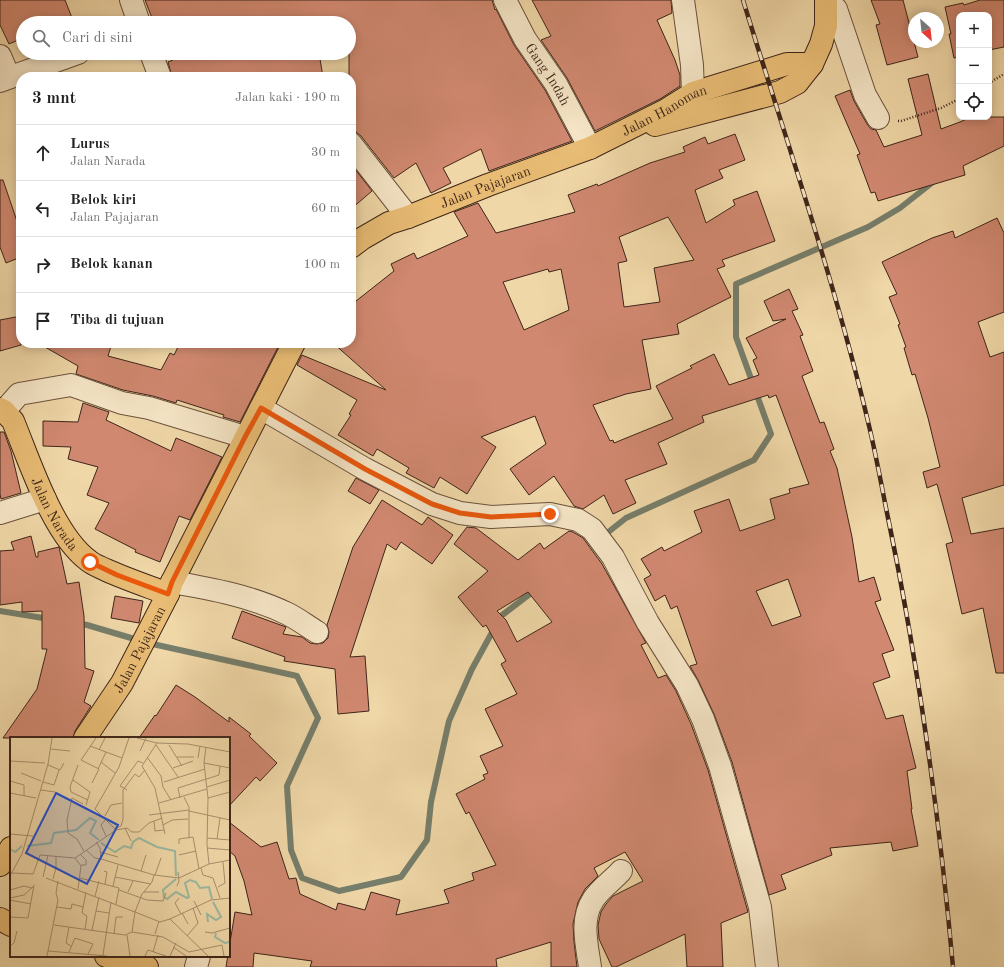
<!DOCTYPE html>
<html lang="id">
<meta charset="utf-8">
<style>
:root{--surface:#fff;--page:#f6f6f6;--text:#222;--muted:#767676;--line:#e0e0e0}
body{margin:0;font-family:"Old Standard TT",serif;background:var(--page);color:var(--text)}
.controls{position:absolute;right:12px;top:12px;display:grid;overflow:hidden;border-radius:8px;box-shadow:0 2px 10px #0003}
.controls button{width:36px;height:36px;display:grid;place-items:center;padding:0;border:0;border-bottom:1px solid var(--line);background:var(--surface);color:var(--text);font:20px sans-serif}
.compass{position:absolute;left:908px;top:12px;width:36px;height:36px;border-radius:50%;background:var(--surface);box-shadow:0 2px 10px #0003;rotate:153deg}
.stop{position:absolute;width:12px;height:12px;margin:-9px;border:3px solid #ea580c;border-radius:50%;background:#fff}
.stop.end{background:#ea580c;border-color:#fff;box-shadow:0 1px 4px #0008}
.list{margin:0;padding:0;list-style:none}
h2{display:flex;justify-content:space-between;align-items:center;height:52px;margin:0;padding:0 16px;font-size:17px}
h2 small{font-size:13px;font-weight:400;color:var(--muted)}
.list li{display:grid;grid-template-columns:26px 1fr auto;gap:12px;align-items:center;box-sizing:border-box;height:56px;padding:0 16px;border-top:1px solid var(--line)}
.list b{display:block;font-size:15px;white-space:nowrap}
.list p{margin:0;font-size:13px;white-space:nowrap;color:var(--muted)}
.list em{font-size:13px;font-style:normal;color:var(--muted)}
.icon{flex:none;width:22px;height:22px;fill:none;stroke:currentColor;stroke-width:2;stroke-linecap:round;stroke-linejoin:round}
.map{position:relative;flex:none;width:1004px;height:967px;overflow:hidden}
.search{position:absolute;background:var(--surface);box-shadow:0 2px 10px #0003;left:16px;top:16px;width:340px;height:44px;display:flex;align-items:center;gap:10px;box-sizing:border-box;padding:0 14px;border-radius:22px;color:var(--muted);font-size:15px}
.panel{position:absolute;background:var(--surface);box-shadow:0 2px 10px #0003;left:16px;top:72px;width:340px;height:276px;border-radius:16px}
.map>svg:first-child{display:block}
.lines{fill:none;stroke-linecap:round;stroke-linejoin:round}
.stream{stroke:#767e6b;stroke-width:6}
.building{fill:#d08870;stroke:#3f2519;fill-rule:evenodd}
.minor-casing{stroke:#6b523c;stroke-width:24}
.major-casing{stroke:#3f2519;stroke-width:24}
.path{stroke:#3f2519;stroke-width:2.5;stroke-dasharray:1 2;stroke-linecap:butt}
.minor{stroke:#f5e5c6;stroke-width:22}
.major{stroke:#e8bc74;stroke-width:22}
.rail-casing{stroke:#3f2519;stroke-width:4.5}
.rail{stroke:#f5e5c6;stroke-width:3;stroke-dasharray:9;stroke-linecap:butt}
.route{stroke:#ea580c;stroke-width:5}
.labels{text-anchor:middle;stroke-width:3;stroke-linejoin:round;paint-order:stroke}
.street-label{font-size:14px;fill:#3f2519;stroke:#f5e5c6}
.inset-river{fill:none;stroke:#9bbaa2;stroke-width:2}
.inset-road{fill:none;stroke:#a9906e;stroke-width:1}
.view{fill:#1d4ed8;fill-opacity:0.15;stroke:#1d4ed8;stroke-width:2}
.inset-edge{fill:none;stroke:#3f2519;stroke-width:2}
</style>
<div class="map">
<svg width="1004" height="967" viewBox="0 0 1004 967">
<rect width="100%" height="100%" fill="#f0d7a7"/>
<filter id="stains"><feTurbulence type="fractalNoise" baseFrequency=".005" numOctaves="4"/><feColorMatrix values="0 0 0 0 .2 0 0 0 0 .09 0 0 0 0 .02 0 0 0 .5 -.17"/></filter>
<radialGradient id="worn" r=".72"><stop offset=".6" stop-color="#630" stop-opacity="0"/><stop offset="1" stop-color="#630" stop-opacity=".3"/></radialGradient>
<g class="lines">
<path class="stream" d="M602,537l24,-19 128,-58 17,-26 -35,-97v-53l132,-57 32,-19 33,-26
M0,611l49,8
M78,623l9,2 61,18 149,33 21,42 -31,68 4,64 11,28 37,13 62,-14 26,-37 4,-38 18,-81 23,-52 29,-53 34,-26"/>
</g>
<path class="building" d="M0,0h65l9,23h-51v15l-14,6 -9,-19z
M145,0h347l3,10 1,-1 18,36 31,45 27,51 -83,30 -8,-22 -38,19 8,15 -20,10 -15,-30 -22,15 -33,-42 -5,-4 -5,-9v-46h-2v-54h-195z
M532,0h139l1,13 -15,7 18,40 5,15v11l-20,13 -65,32 -28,-53 -26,-38 10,-4z
M871,0h32l15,57 -31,8 -11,-40 4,-1z
M980,0h24v47l-15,3v-35h-30v42l-5,1 -5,-24h2l-6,-27 18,-4 1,2z
M170,53h149l4,24h-151l-4,-15 5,-2z
M928,74l13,55 19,-7 11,-5h33v29l-41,20 2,9 -87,26 -3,-9 -4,1 -14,-38 3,-1 -25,-58 15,-6 4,11 13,23 4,5 5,1 8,17 38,-12 -14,-56z
M735,134l10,26 -26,10 4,8 -28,12 11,33 29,-18 -2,-5 24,-9 18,50 -53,19 3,6 -8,3 14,28 -54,27 2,10 -37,6 9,49 -25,5 -33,11 17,36 3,-1 1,3 59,-24 -17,-33 36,-18 -2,-2 24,-12 15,31 30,-10 -6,-15 4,-2 -11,-20 40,-19 -13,2 -9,-20 25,-12 9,20 -6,2 11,24 -3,1 13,35 -11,5 18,47 4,-1 10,27 -4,2 7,17 15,69 7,45 15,-5 7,23 -6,2 19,48 -12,4 8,23 -17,6 13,36 17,-4 13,53 -9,3 5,38h-1l7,37 -25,5 -2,-9 -61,6 2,7 -51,20 5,14 -17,6 -37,-133 -18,-48 -16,-34 -8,-14 7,-2 -20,-58 -6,3 -6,-14 -10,6 -11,-22 7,-4 -10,-16 21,-12 2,4 38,-19 -8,-21 35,-12 11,32 35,-12 -5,-20 20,-6 -1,-4 20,-5 -33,-89 -7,3 -1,-3 -66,21 2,6 -46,21 9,21 -42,16 11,23 -23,11 -9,-19 -21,14 -9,-3 -20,-30 -25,19 -19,-26 36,-25 -11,-28 -54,21 15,10 -29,47 -27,-17 -6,11 -28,-15 3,-5 -32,-19 -4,7 -35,-21 13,-20 -2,-1 8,-14 -60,-35 5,-10 84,35 -53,-47h18v-38l43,-34 -3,-7 23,-11 3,6 51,-23 -14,-24 24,-9 18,30 79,-21 -7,-17 29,-11 1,2 52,-23 35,-11 -2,-5 22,-10 3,7zM668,217l26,43 -40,8 6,34 -36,5 -6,-44 9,-2 -8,-24zM548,269l1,3 12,-3 8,41 -45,20 -21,-48zM788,579l13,37 -29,10 -16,-35z
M351,164l21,27 -21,18z
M0,180h3l18,53v24l-15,6 -6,-16z
M997,218l7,15v79l-26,10 12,35 14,-5v133l-42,13 9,36 33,-6v145h-8l-13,-65 -21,6 -16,-70 7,-2 -16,-58 -10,4 -4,-16 17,-5 -12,-49 -13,-44 -3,1 -8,-27 2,-1 -8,-22 2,-1 -11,-27 8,-3 -15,-32 50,-24 21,-7 2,7z
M21,316v29l-21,6v-31z
M38,343h74l-4,13 53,14 9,-17 4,2 6,-12h94l5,2 -39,77 -17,-5 1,-2 -47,-15 -1,3 -23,-7 -30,-6 -47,-16 2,-8z
M83,403l26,9 -3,8 65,31 5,-13 46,19 -32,63 -11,-4 -19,46 -25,-10 1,-2 -41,-21 14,-26 -22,-8 11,-28 -30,-8 3,-12 -28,-1v-25l35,1z
M0,432h4l7,19 10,42 -20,6 -1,-5z
M356,478l23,12 -9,14 -22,-13z
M382,500l40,25 6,-8 25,18 -21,29 -31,-22 -5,8 -9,-6 -37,113 15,-1 4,55 -31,3 -3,-45 -51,-8 1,-4 -53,-19 10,-27 44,16 -3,7 19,3 8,6 6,1 7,-1 5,-5 1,-6 -2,-7 26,-78z
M467,527l9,1 42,32 22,-17 4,6 25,-18 4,1 10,6 19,26 44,79 -5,2 17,33 8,-3 10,16 15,33 17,46 40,142 -27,11 2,44h-36l-2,-33 -69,33h-4l-13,-28 -1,-14 3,-13 5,-8 7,-8 30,-15 -18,-29 -31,16 4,8 -13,13 -7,13 -5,22 1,18 3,25h-26v-25l-55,17 1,8h-187l2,-6 -58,-8 -1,14h-27l9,-55 17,3 -8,-34 -9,-25 -6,-5v-29l32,25 16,-5 12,37 7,-1 4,16 36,16 2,-7 27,7 6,-18 29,8 -4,15 53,-12 -5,-13 30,-10 -2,-7 24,-8 -27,-53 -3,2 -10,-20 29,-15 -2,-4 5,-2 -8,-17 23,-10 -18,-37 32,-15 -16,-30 5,-3 -20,-36 -3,2 -25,-30 30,-26 -34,-27zM528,592l24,30 -35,20 -11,-22 -9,-9z
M31,536l5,21h2v-5l21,-5 8,37 12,-2 5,34 1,52 9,3 -10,31 7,4 -16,25 -2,7h-70l34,-49 10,-40h-5v-38l-20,1v-10l-22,3v-54l14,-1 -3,-8z
M115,596l28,5 -4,22 -28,-5z
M176,685l19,12 34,25v-5l22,17 -2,2 28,27 -17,18 -4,-4 -27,29v-68h-90l16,-23 1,1z"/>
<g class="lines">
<g class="minor-casing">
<g id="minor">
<path d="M131,0l8,23"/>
<path id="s1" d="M505,0l20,39 31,45 34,64"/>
<path d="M683,0l9,65 1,28 6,18"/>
<path d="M826,0l10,9 29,86 13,23"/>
<path d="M151,53l9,24"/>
<path d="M0,56l9,21"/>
<path d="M0,81l78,-28"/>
<path d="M351,144l57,73"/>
<path d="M261,408l104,61 67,35 28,9 31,4 59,-3 28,6 14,9 21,28 35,66 39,62 16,34 17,47 40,141 7,60"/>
<path d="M4,411l15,-17 52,-9 51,18 27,5 96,29"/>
<path d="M0,513l45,-14"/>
<path d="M172,582c40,7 79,14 116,32 10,5 19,12 29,18"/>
<path d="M196,967l3,-11"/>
<path d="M590,967c-3,-22 -10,-47 3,-67 6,-10 20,-20 28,-29"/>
</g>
</g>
<g class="major-casing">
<g id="major">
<path d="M655,125l125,-33 17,-9 15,-19 9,-20 5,-18v-26"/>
<path id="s2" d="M351,247l12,-9 26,-15 19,-6 80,-32 102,-37 76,-38 27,-17 94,-29h25"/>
<path id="s3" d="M0,409l4,2 9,10c17,41 40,114 76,140 5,4 11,6 17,9 20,9 41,16 62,24"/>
<path id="s4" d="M85,738l37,-55 46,-89 4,-12 122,-239"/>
<path d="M0,865l11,-17"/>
<path d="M0,919l11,6"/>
<path d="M106,956l41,11"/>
</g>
</g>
<path class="path" d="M989,83l15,-9
M898,121h3l40,-13 18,-9"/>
<use href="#minor" class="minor"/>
<use href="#major" class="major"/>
<g class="rail-casing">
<path id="rail" d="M743,0c44,143 93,285 127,430 6,26 11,52 16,78 32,152 53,305 67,459"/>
</g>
<use href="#rail" class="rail"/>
</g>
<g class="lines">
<path class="route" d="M90,562l27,13 51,19 4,-12 73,-145 16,-29 104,61 67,35 28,9 31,4 59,-3"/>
</g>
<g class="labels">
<g class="street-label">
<text dy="5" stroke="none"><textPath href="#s1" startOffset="86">Gang Indah</textPath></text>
<text dy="5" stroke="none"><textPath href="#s2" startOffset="343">Jalan Hanoman</textPath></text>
<text dy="5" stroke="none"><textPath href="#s2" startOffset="148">Jalan Pajajaran</textPath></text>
<text dy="5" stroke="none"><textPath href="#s3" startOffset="120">Jalan Narada</textPath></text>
<text dy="5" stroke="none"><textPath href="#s4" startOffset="104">Jalan Pajajaran</textPath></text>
</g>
</g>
<g transform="translate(10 737)">
<rect width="220" height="220" fill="#f0d7a7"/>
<path class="inset-river" d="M91,106l14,9 9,-6 7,2 2,-6 6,-4 18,9 18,4 1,25M17,109l24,-3 3,-10 22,-3 14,-12 6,3 -6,12 9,7M0,112l5,3 7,-6M166,142l-13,11 1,7 3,2 9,-7 11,6 2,-1 -4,-14 5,-3 6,2 4,6 9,-1 3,12M198,185l-1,-8 9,6 5,-3 -8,-15M206,196l-1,4 10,6 5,-1"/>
<path class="inset-road" d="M127,1l20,5 31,1 42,8M147,6l-15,23 13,22 10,46M146,8l22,32M159,8l13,21M80,9l32,12M196,10l-2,16 4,35 -1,47 2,19M41,12l19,2M89,13l6,-12M130,14l6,-13M137,20l14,19 2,11 8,13M167,20h17M188,21l2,-12M0,24l35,2M91,25l14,11M194,26l26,5M38,28l12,5 4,-7M68,28l-8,22 1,5 17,8M163,31l20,-7M88,32l8,-17M11,36l20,8M63,43l17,12 -4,13M0,44l14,4v11M33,45l11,3 5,-15M154,45l41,-13M82,46l7,-14 -18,-9 15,-22M197,50l23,-7M31,53l14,2M117,53l-7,-4 18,-25 5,2M0,56l26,5M174,60l5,10v30M170,61l-2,-10 41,-13 1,-9M198,61l22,-6M149,66l48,-14M73,67l-11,-6 -5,22 1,13 9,6 7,12M179,74l41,9M139,78l40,-5M95,79l6,-11 11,-2M96,82l-5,6 5,11M144,84l1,10 9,-1M153,88l9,-5 16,-1M107,91l4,-2 2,-7v-29l12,-16 4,3 6,-7M115,91l6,13M106,93l11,-2 5,4h7l10,-9 13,-5M0,97l23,2M197,101l23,2M207,102l3,-21M86,105l4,6 1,11 53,16 -2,7 -10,12 -7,18 25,10 10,-3 38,37M169,107v-5l14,-2 6,32M197,111l23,2M76,113l9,8 5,1M90,115l18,5M70,117l6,6v5h-5M30,118l35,3 41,-28 -21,-21 24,-42 10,-29M169,118l17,-4M65,121l6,8 -3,23M191,131l2,7 10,3 7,20M94,134l3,1 -2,12M131,134l5,-16M2,136l21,1 7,-19M144,138l25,3 30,-14 21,-4M145,138l6,-17M0,139l12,-22 26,-90 4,-26M33,140l5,-22M105,140l36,7M36,141l89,34 -3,20M70,141l39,10 -3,16M43,142l3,-11v-12M103,149l5,-21M167,149l2,-5 -1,-9M208,150l7,-4 -2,-21M0,153l14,-4 8,2M109,153l28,10 16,1 3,-8M118,155l5,-11M134,155h15M85,159l4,-15M0,161l14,-3 10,-9M169,161l-4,5 6,11M0,163l21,4M184,164l7,14M47,170l14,2 1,-5 11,3M86,174l13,2M172,176l6,11M0,180l18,1 6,-33M160,182l41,-19 19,-2M44,188l71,10 7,-3M59,190l-3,16 5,3M75,192l2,-13 -5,-3 4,-21M82,193l7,-33M122,195l31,5 26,15 33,-7 2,11M195,195l7,1 18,-5M104,197l2,-17h7M145,197l4,-13M117,198l3,21M177,199l11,-13 -5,-15M0,209l4,-3 3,-12M163,210l13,9M38,214l59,5M59,215l6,-14 18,6 -5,10M143,215l5,-17M93,218l8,-53M37,219l11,-56 -2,-7 2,-12M135,219l3,-6 18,6M160,219l6,-13"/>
<path class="view" d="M46,56l62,32 -31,59 -61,-31z"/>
<rect width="220" height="220" class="inset-edge"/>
</g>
<rect width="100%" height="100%" filter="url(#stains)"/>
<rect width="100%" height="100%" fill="url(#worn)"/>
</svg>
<div class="controls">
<button>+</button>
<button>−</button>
<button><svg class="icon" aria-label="locate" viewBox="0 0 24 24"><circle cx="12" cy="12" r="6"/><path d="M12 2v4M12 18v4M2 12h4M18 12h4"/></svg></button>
</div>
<svg class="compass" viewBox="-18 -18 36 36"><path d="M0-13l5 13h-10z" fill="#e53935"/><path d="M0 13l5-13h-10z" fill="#767676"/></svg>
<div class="stop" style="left:90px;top:562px"></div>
<div class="stop end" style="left:550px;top:514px"></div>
<div class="search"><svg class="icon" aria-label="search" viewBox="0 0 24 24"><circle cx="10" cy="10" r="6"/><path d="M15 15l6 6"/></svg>Cari di sini</div>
<section class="panel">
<h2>3 mnt<small>Jalan kaki · 190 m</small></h2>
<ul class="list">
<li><svg class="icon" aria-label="ahead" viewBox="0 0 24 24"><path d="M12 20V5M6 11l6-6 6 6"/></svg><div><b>Lurus</b><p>Jalan Narada</p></div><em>30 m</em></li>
<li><svg class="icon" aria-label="left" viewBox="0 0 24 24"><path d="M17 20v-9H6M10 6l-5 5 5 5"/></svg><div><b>Belok kiri</b><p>Jalan Pajajaran</p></div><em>60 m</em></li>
<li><svg class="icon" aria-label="right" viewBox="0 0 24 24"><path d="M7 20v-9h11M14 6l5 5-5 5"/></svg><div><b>Belok kanan</b></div><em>100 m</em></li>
<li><svg class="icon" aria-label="arrive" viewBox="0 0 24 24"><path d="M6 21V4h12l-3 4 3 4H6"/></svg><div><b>Tiba di tujuan</b></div></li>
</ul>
</section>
</div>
